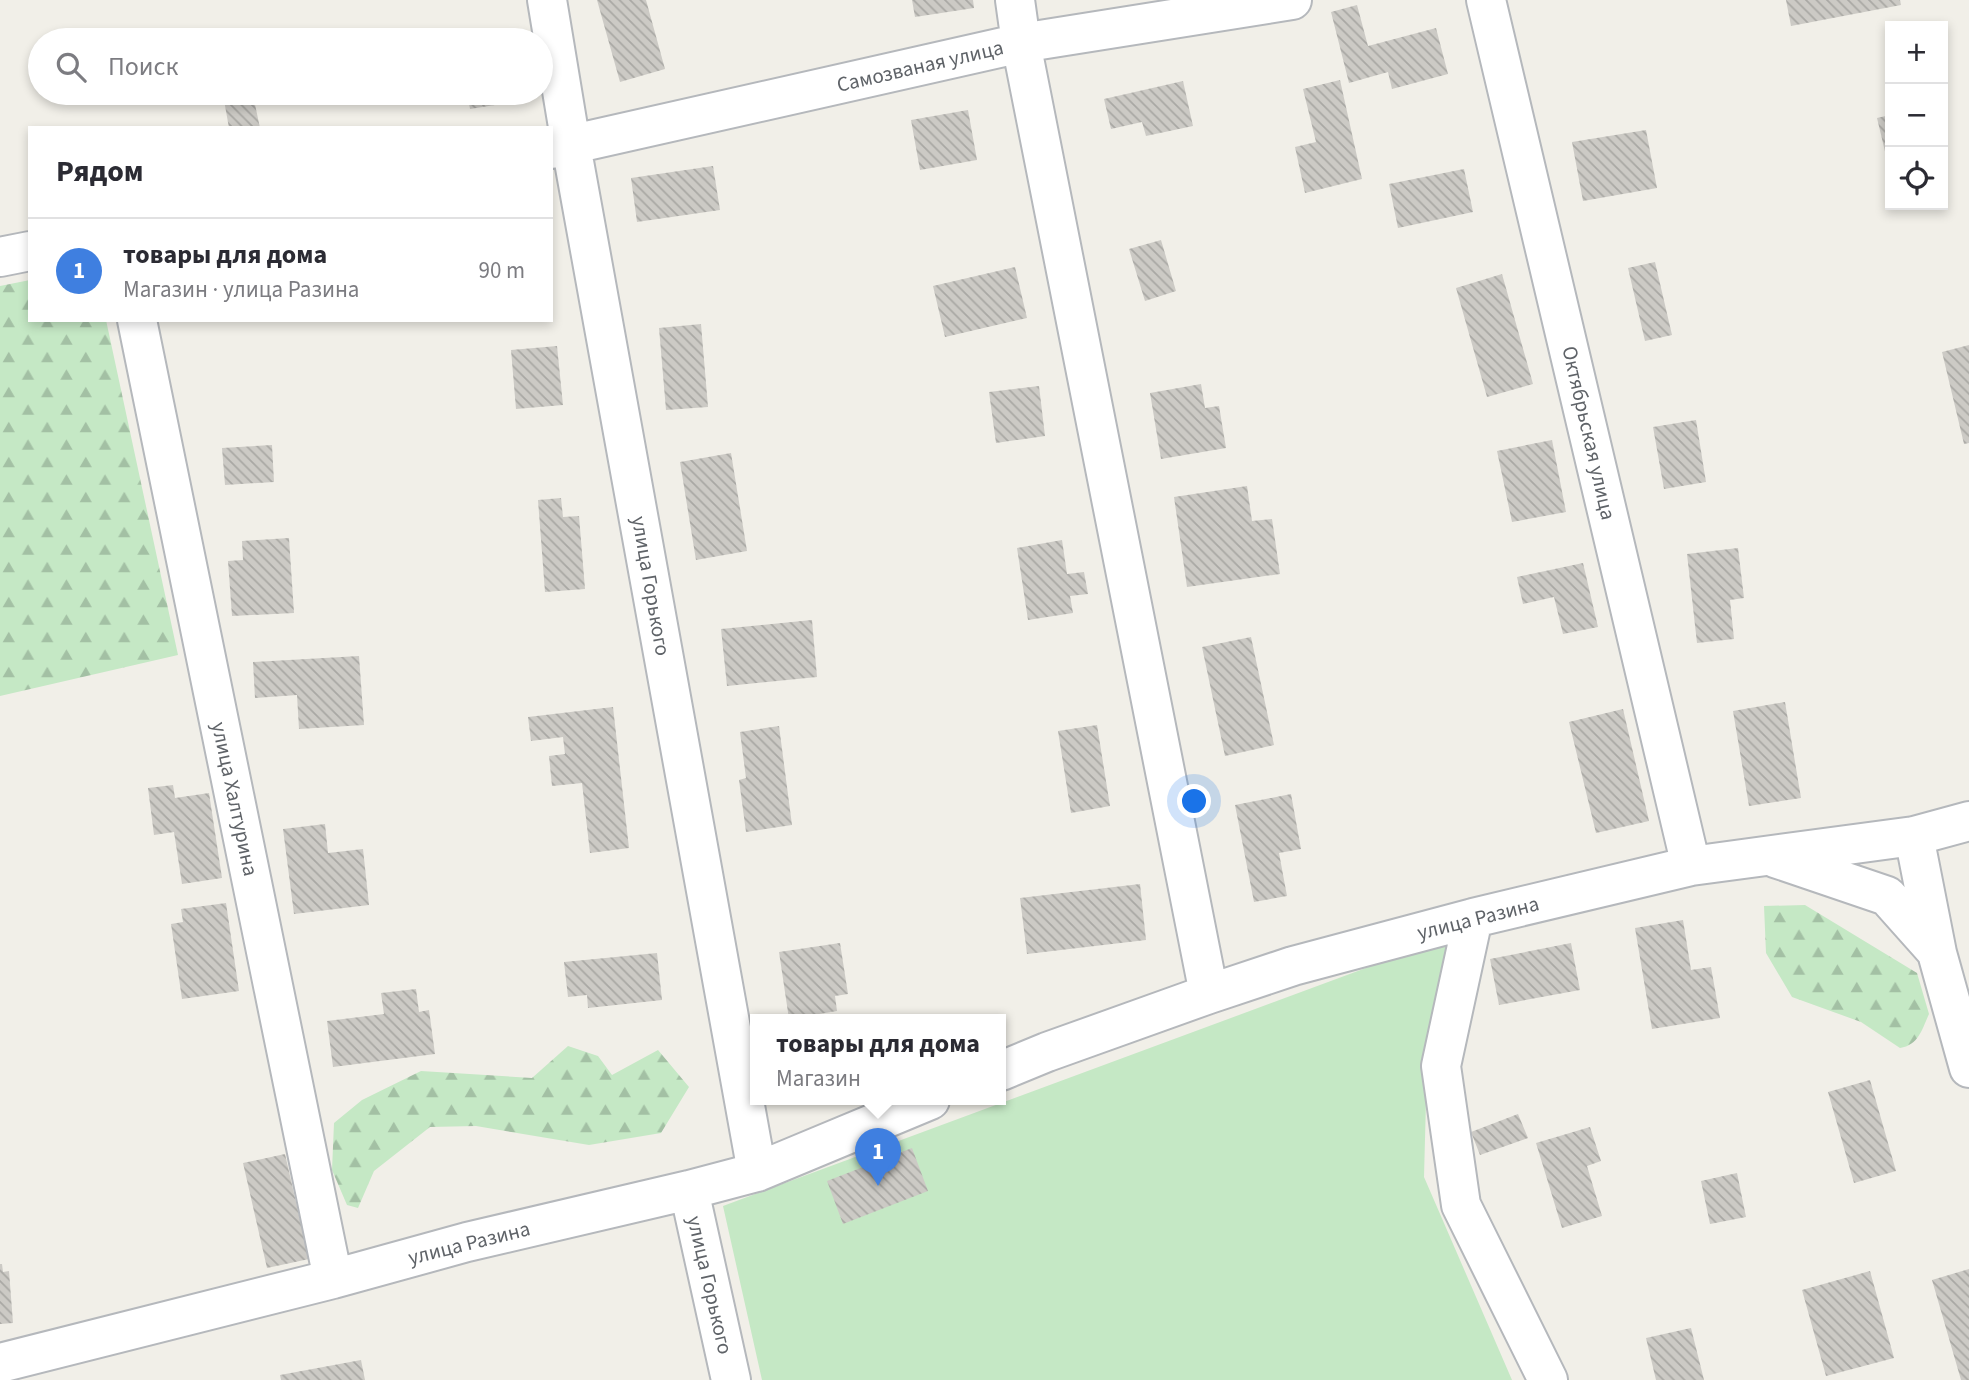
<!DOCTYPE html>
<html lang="ru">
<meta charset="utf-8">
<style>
:root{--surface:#fff;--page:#f2f2f3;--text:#2b2b33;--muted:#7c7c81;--line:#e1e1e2;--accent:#ea4335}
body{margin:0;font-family:"Source Sans 3",sans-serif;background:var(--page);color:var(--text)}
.controls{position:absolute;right:21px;top:21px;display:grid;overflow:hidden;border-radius:0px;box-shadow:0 4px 10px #0003}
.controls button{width:63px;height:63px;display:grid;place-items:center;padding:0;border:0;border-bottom:2px solid var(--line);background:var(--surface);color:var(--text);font:35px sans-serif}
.you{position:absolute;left:1195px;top:802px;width:24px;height:24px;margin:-18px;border:5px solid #fff;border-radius:50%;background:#1a73e8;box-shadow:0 0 0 10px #1a73e833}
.badge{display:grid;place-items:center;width:46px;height:46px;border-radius:50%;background:var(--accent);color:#fff;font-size:23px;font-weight:700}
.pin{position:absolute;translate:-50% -58px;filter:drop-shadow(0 2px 4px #0008)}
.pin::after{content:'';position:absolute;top:37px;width:24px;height:21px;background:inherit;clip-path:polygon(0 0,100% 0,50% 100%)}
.popup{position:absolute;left:750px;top:1014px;width:256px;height:91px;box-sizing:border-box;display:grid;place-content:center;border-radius:0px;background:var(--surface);filter:drop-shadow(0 2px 5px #0005);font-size:23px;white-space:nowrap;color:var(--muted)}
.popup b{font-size:26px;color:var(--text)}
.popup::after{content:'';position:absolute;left:50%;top:100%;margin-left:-14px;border:14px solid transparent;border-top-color:var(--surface)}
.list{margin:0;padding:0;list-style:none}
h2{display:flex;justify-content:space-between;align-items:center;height:91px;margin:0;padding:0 28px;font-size:30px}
h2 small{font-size:23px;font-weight:400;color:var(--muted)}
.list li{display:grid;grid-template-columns:46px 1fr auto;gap:21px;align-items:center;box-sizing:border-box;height:105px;padding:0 28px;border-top:2px solid var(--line)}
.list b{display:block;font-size:26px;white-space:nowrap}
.list p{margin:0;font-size:23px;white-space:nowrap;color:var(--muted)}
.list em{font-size:23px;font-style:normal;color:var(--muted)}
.icon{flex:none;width:38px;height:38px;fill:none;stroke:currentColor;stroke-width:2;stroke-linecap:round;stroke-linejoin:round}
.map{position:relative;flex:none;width:1969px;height:1380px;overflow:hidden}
.search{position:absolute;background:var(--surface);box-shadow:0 4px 10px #0003;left:28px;top:28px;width:525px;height:77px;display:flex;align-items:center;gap:18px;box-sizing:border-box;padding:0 24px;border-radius:38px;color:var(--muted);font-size:26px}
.panel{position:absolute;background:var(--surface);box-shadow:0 4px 10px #0003;left:28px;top:126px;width:525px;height:196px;border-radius:0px}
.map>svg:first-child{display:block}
.grass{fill:#c5e8c5}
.forest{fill:url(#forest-firs)}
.building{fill:url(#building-back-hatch)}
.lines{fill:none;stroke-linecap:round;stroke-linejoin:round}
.minor-casing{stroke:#b5b8bc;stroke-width:42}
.minor{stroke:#fff;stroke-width:38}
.labels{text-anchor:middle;stroke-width:6;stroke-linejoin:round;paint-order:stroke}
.street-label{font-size:21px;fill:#5f6368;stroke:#fff}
</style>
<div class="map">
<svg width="1969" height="1380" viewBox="0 0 1969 1380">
<defs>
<pattern id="forest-firs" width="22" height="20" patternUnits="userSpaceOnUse" patternTransform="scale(1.75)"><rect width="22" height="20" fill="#c5e8c5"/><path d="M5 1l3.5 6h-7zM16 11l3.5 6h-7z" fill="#a3c0a4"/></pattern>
<pattern id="building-back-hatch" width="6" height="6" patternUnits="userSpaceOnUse" patternTransform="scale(1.75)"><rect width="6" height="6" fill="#cccac5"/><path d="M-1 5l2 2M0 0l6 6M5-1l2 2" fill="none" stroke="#a9a8a4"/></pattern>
</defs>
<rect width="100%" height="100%" fill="#f1efe8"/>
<path class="grass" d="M1447,938l-20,125 -3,114 88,203h-750l-39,-174z"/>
<path class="forest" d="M30,280v40h76l72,335 -178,41v-410z
M1805,905l112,68 12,41c-7,15 -10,31 -29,34l-39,-26 -69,-25 -26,-44 -2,-47z
M568,1046l30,10 14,19 46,-25 31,37 -28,46 -72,12 -113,-19 -46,1 -56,44 -16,37 -11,-3 -15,-35 2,-47 28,-23 59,-29 111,7z"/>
<path class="building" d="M597,0h49l19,69 -45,13z
M912,0h61l1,8 -59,9z
M1786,0h114l1,5 -110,21z
M1357,5l11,41 68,-18 12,46 -56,15 -4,-17 -39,11 -18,-71z
M1340,80l22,99 -57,14 -10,-46 21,-5 -13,-53z
M1183,81l10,45 -47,10 -4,-14 -31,7 -7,-30z
M467,93h32l2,11 -31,5z
M253,95l7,33h-31l-5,-28z
M968,110l9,50 -57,10 -9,-50z
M1890,115v49h-2l-11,-46z
M1646,130l11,58 -74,13 -11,-59z
M713,166l7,44 -83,12 -6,-44z
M1464,169l9,43 -75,16 -9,-44z
M1161,240l15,51 -31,10 -16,-52z
M1655,262l17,73 -27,6 -17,-73z
M1015,267l12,51 -82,19 -12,-51z
M1502,274l31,110 -46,13 -31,-109z
M701,324l7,83 -42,3 -7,-82z
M1969,345v98l-5,1 -22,-92z
M557,346l6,59 -47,4 -5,-59z
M1201,384l4,24 14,-2 7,42 -65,11 -11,-66z
M1039,386l6,50 -49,7 -7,-51z
M1696,420l10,62 -42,7 -11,-62z
M1552,440l14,72 -54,10 -15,-71z
M272,445l2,37 -49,3 -3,-37z
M731,453l16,98 -51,9 -16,-98z
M1247,486l5,35 20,-2 8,55 -93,13 -13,-90z
M561,498l2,19 16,-1 6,73 -40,3 -7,-92z
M289,538l5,75 -62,3 -4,-55 15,-1 -1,-19z
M1062,540l5,34 17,-2 4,22 -18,2 3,17 -45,7 -11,-72z
M1738,548l6,50 -14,2 4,39 -37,4 -10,-89z
M1583,563l15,64 -35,7 -9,-37 -31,7 -6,-27z
M812,620l5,57 -90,9 -6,-57z
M1251,637l23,108 -49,11 -23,-109z
M359,656l5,69 -65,4 -2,-34 -42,3 -2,-36z
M1785,702l16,96 -52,8 -16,-95z
M613,707l16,141 -39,5 -8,-70 -30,3 -3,-30 16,-2 -2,-17 -32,4 -3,-24z
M1623,709l26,112 -53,12 -27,-111z
M1097,725l13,81 -39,7 -13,-82z
M779,726l13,99 -46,7 -7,-52 7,-2 -6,-46z
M173,785l2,13 34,-5 13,85 -40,6 -8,-52 -20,3 -6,-47z
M1291,794l10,55 -22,4 8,43 -33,6 -19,-97z
M325,824l3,29 35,-4 6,56 -75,9 -11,-85z
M1140,884l6,56 -119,14 -7,-56z
M226,903l13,88 -57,8 -11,-75 12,-2 -2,-13z
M1683,920l8,50 20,-3 9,51 -68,11 -17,-101z
M840,943l8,51 -13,2 2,15 -48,8 -10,-67z
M1571,943l9,47 -81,15 -9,-46z
M657,953l5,47 -74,8 -1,-13 -19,2 -4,-35z
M416,989l3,23 10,-2 6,44 -102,13 -6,-46 57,-7 -3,-21z
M1870,1080l26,91 -42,12 -26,-91z
M1518,1114l10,24 -48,17 -9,-23z
M1590,1127l11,34 -14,5 15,50 -40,12 -26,-85z
M912,1148l16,43 -85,33 -16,-43z
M285,1154l24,105 -42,9 -24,-105z
M1737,1173l9,44 -36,7 -9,-43z
M0,1264h2l1,8 6,-1 4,52 -13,1z
M1969,1269v111h-8l-29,-100z
M1870,1271l24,87 -68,18 -24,-86z
M1691,1328l13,52h-48l-10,-42z
M361,1360l4,20h-84l-1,-5z"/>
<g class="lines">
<g class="minor-casing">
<path id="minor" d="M547,0l24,145 186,1027
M1015,0l6,43 188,951
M1486,0l205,866
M551,149l470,-106 271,-43
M0,257l30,-6
M137,320l196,959
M1914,836l23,117 32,115
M1775,858l112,38 49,55
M1473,918l-32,148 20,139 87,175
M1001,1071l46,-19 162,-58 84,-28 180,-48 218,-52 223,-30 55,-15
M689,1190l42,190
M0,1363l333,-84 134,-37 222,-52 68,-18 173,-72"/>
</g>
<use href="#minor" class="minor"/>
</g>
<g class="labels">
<g class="street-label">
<text transform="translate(920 66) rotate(-13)" y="7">Самозваная улица</text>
<text transform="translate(1589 433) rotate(77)" y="7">Октябрьская улица</text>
<text transform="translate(651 586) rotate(80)" y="7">улица Горького</text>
<text transform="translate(235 799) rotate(78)" y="7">улица Халтурина</text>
<text transform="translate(1478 918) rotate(-14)" y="7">улица Разина</text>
<text transform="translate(469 1243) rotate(-14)" y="7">улица Разина</text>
<text transform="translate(710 1285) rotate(77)" y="7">улица Горького</text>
</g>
</g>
</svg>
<div class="controls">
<button>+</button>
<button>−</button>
<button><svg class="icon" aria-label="locate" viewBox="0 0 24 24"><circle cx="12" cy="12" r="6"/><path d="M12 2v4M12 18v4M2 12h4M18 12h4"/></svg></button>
</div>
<div class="you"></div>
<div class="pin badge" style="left:878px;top:1186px;background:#3f7fe0">1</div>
<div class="popup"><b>товары для дома</b>Магазин</div>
<div class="search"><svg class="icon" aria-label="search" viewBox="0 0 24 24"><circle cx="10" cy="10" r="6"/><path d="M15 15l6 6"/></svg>Поиск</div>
<section class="panel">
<h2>Рядом<small></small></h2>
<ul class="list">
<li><span class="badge" style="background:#3f7fe0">1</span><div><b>товары для дома</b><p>Магазин · улица Разина</p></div><em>90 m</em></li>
</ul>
</section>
</div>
